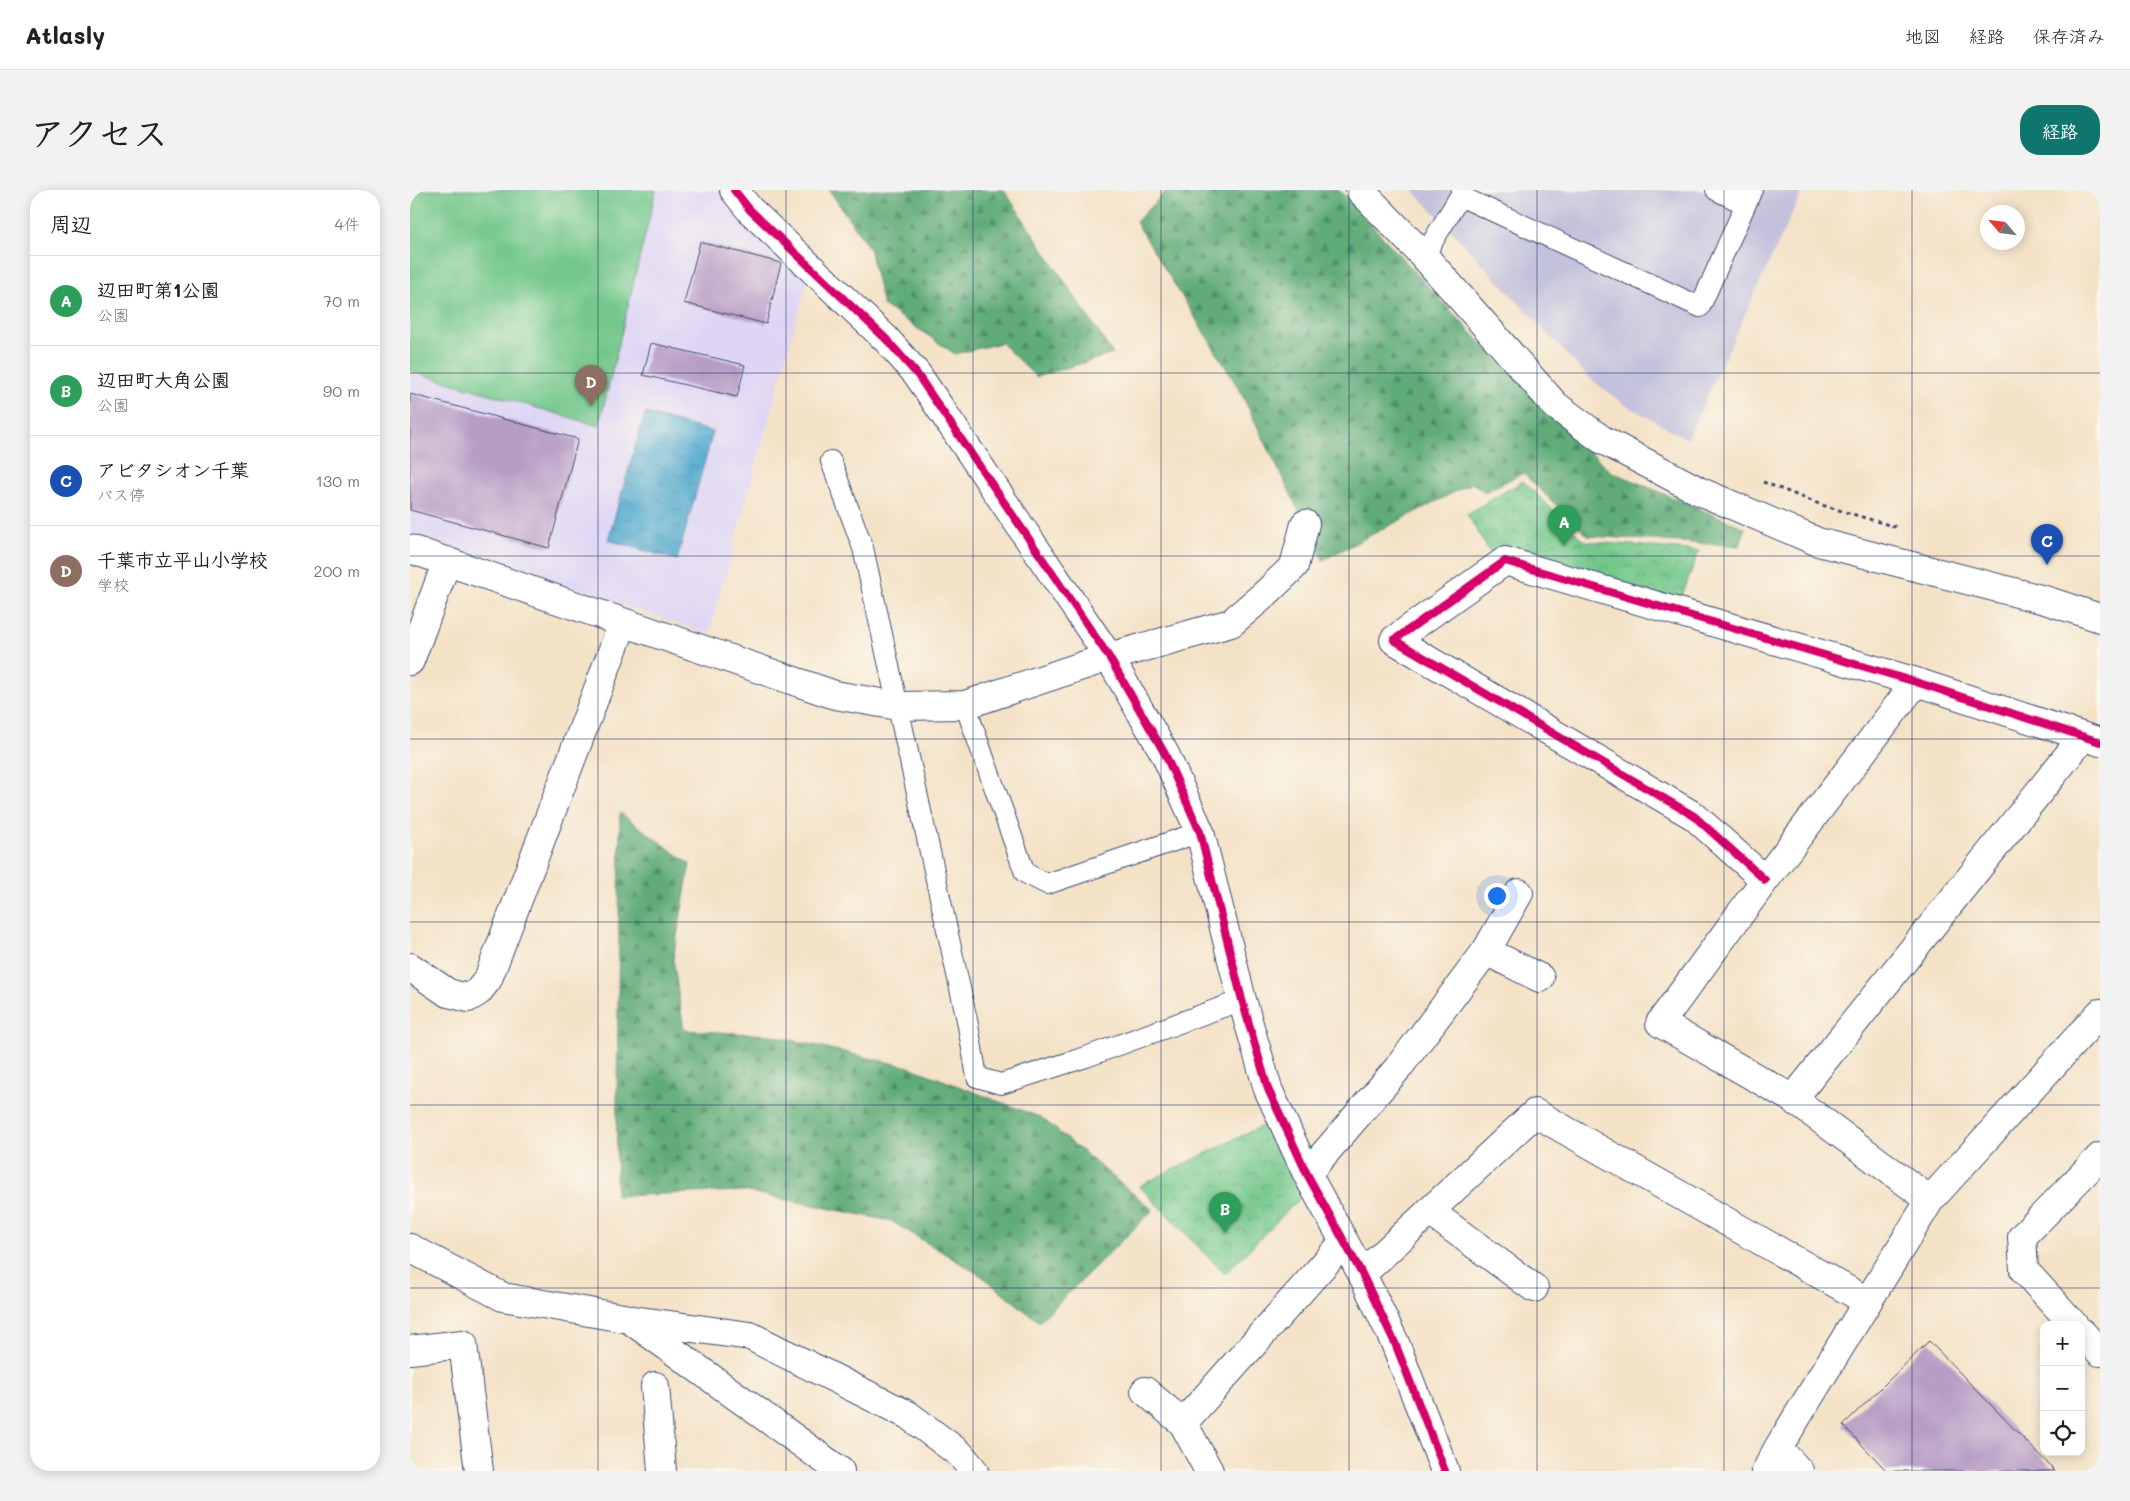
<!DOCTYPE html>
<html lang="ja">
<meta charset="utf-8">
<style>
:root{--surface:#fff;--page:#f2f2f2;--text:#202124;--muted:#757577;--line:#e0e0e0;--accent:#0f766e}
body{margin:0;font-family:Mali,"Klee One",sans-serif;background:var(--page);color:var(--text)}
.controls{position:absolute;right:15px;bottom:15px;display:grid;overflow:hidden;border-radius:10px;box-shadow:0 2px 12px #0003}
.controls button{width:45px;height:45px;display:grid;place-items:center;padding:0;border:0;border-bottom:1px solid var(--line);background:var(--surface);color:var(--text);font:25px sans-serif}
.compass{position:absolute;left:1570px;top:15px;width:45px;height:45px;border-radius:50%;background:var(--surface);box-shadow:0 2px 12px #0003;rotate:298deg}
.you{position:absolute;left:1086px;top:705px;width:18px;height:18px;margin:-12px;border:4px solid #fff;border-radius:50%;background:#1a73e8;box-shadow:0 0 0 8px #1a73e833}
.badge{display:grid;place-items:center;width:32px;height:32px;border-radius:50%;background:var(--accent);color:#fff;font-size:16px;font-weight:700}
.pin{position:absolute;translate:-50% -41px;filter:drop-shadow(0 1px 2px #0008)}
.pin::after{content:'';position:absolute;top:26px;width:18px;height:15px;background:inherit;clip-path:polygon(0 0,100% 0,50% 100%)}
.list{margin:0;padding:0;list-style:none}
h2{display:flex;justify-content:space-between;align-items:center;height:65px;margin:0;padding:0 20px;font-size:21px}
h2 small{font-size:16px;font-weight:400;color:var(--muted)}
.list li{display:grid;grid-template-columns:32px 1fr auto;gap:15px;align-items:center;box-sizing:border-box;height:90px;padding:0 20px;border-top:1px solid var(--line)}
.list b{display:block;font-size:19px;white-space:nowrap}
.list p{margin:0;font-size:16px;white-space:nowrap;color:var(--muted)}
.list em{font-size:16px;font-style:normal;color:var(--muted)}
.icon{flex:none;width:28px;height:28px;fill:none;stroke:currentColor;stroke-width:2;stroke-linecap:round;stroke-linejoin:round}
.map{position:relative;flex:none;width:1690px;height:1281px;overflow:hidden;border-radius:20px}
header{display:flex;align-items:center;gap:30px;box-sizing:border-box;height:70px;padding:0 25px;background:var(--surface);border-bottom:1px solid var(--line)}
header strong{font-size:24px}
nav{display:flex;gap:28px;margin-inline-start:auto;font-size:18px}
.intro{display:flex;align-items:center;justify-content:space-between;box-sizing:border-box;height:120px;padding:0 30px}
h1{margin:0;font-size:35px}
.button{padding:12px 22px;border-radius:20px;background:var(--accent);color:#fff;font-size:18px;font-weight:700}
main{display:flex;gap:30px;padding:0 30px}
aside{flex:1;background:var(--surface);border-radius:20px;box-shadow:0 2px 12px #0003}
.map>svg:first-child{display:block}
.built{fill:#ded5f5}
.industrial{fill:#c3c1db}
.forest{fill:url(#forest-firs);stroke:#3d6e6b}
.park{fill:url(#park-crowns);stroke:#487c75}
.garden{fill:#74c88c;stroke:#487c75}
.water{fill:url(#water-ripples);stroke:#366c96}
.building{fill:#b79dc6}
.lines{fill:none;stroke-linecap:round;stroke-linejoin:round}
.service-casing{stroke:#3c4a6e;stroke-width:22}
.minor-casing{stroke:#3c4a6e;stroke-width:30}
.tertiary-casing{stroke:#3c4a6e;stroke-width:30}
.path{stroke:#3c4a6e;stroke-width:3;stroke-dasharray:4 4;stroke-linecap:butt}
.service{stroke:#fff;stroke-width:20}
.minor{stroke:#fff;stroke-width:28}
.tertiary{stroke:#fff;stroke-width:28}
.cycleway-casing{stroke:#fbf7ec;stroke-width:11}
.cycleway{stroke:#d6006c;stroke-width:8}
.grid{fill:none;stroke:#1b2f5e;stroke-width:1;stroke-opacity:0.55}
</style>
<header>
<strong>Atlasly</strong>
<nav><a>地図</a><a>経路</a><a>保存済み</a></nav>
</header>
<div class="intro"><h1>アクセス</h1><a class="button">経路</a></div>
<main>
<aside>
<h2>周辺<small>4件</small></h2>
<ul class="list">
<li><span class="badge" style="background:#2e9e5b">A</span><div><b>辺田町第1公園</b><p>公園</p></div><em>70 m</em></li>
<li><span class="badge" style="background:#2e9e5b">B</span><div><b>辺田町大角公園</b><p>公園</p></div><em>90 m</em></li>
<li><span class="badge" style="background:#1a4fb4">C</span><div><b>アビタシオン千葉</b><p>バス停</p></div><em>130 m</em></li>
<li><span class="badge" style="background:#8d6e63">D</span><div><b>千葉市立平山小学校</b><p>学校</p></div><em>200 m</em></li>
</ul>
</aside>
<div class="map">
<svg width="1690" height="1281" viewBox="0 0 1690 1281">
<defs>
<pattern id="forest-firs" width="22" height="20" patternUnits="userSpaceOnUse" patternTransform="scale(1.25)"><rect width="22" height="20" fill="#5fac78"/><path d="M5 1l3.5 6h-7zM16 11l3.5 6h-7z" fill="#4e8c66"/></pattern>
<pattern id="park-crowns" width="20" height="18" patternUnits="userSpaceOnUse" patternTransform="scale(1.25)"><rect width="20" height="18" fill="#74c88c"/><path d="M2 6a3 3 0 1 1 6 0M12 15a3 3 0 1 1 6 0" fill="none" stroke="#5ea376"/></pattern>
<pattern id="water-ripples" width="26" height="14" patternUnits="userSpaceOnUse" patternTransform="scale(1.25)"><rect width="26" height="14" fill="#50a8cd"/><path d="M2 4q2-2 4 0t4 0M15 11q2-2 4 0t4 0" fill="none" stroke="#4289aa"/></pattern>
</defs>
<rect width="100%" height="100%" fill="#fbf7ec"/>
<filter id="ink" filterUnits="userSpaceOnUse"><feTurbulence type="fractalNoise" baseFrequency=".02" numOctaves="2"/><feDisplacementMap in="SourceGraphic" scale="10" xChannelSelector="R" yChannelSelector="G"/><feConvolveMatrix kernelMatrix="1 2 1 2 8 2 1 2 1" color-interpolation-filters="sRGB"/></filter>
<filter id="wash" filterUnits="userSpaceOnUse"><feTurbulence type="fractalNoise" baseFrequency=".0096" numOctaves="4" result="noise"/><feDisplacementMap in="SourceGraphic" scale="20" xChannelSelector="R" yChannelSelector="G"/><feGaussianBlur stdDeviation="1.12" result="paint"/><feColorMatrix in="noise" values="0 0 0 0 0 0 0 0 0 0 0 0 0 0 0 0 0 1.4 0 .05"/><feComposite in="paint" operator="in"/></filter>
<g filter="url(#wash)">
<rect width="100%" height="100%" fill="#f4e2c7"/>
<path class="built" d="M0,0h317l81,88 -99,356 -299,-100z"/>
<path class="industrial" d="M1003,0h390l-116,249 -63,-35 -36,-27z"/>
<path class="forest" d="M419,0h175l109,164 -77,23 -35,-34 -46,11 -72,-49 -14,-57z
M757,0h172l141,152 130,129 135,57 -5,18 -152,-10 -65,-63 -38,19 -13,-9 -149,77 -84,-171 -103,-167z
M210,623l70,51 -17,95 11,71 86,5 139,32 133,51 111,92 -114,112 -56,-45 -92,-56 -148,-30 -127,5z"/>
<path class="park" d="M1113,291l61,60 115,10 -20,51 -184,-41 -28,-47z
M866,929l31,72 -82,83 -86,-88z"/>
<path class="garden" d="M0,0h246l-57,236 -189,-55z"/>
<path class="water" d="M235,223l68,19 -36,128 -69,-20z"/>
<g id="blocks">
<path class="building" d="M290,52l81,21 -15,61 -82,-21z
M241,153l94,22 -8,32 -94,-22z
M0,204l168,45 -29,109 -139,-38z
M1519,1151l126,130h-168l-44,-46z"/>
</g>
</g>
<g filter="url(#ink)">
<use href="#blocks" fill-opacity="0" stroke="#3c4a6e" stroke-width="1"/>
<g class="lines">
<g class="service-casing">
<path id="service" d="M1306,0l29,14
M1014,66l36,-60 240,111 52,-117
M421,271l32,87 104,472 10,57 24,7 85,-27 156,-57
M555,515l60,168 22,11 153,-52"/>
</g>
<g class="minor-casing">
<path id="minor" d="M324,0l16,20 136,129 31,35 192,283 56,97 35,78 42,168 26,89 39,85 55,100 33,69 50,128
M0,359l425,146 63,11 67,-1 144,-48 122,-34 33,-28 30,-29 11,-42
M0,471l37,-100
M1506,492l-151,198 -105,143 133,76 137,101
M1355,690l-71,-64 -300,-176 111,-79 411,121 184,60
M1076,761l54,27
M0,777l38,26 20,5 10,-6 10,-13 135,-356
M1383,909l290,-362
M897,984l91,-106 88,-117 33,-58
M1019,1021l105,77
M0,1058l93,49 126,22 211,152
M952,1084l173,-161 332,188
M223,1130l117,16 158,79 52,39 14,17
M1664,1135l-50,-55 -2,-33 78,-80
M1671,1142l19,20
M0,1160l53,-6 16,127
M245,1196l7,85
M735,1201l38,32 26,48
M773,1233l161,-181
M1368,1258l21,23
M1356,1281l12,-23 152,-248 170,-187"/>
</g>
<g class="tertiary-casing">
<path id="tertiary" d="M950,0l64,66 131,149 46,34 98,52 119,51 227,58 55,18"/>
</g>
<path class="path" d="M1353,292l59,23 77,23"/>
<use href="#service" class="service"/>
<use href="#minor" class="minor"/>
<use href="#tertiary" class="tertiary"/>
<g class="cycleway-casing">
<path id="cycleway" d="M324,0l16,20 136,129 31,35 192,283 56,97 35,78 42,168 26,89 39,85 55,100 33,69 50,128
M1355,690l-71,-64 -300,-176 111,-79 411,121 184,60"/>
</g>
<use href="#cycleway" class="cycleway"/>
</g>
</g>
<path class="grid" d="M188,0v1281M376,0v1281M563,0v1281M751,0v1281M939,0v1281M1127,0v1281M1314,0v1281M1502,0v1281M0,183h1690M0,366h1690M0,549h1690M0,732h1690M0,915h1690M0,1098h1690"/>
</svg>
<div class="controls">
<button>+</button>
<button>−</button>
<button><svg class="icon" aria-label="locate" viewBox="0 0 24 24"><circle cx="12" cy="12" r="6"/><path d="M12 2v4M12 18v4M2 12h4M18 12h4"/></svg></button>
</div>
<svg class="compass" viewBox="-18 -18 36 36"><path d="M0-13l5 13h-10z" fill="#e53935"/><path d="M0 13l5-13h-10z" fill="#757577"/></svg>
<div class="you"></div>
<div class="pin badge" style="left:1154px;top:356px;background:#2e9e5b">A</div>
<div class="pin badge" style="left:815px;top:1043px;background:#2e9e5b">B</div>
<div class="pin badge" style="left:1637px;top:375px;background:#1a4fb4">C</div>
<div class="pin badge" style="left:181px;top:216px;background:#8d6e63">D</div>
</div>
</main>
